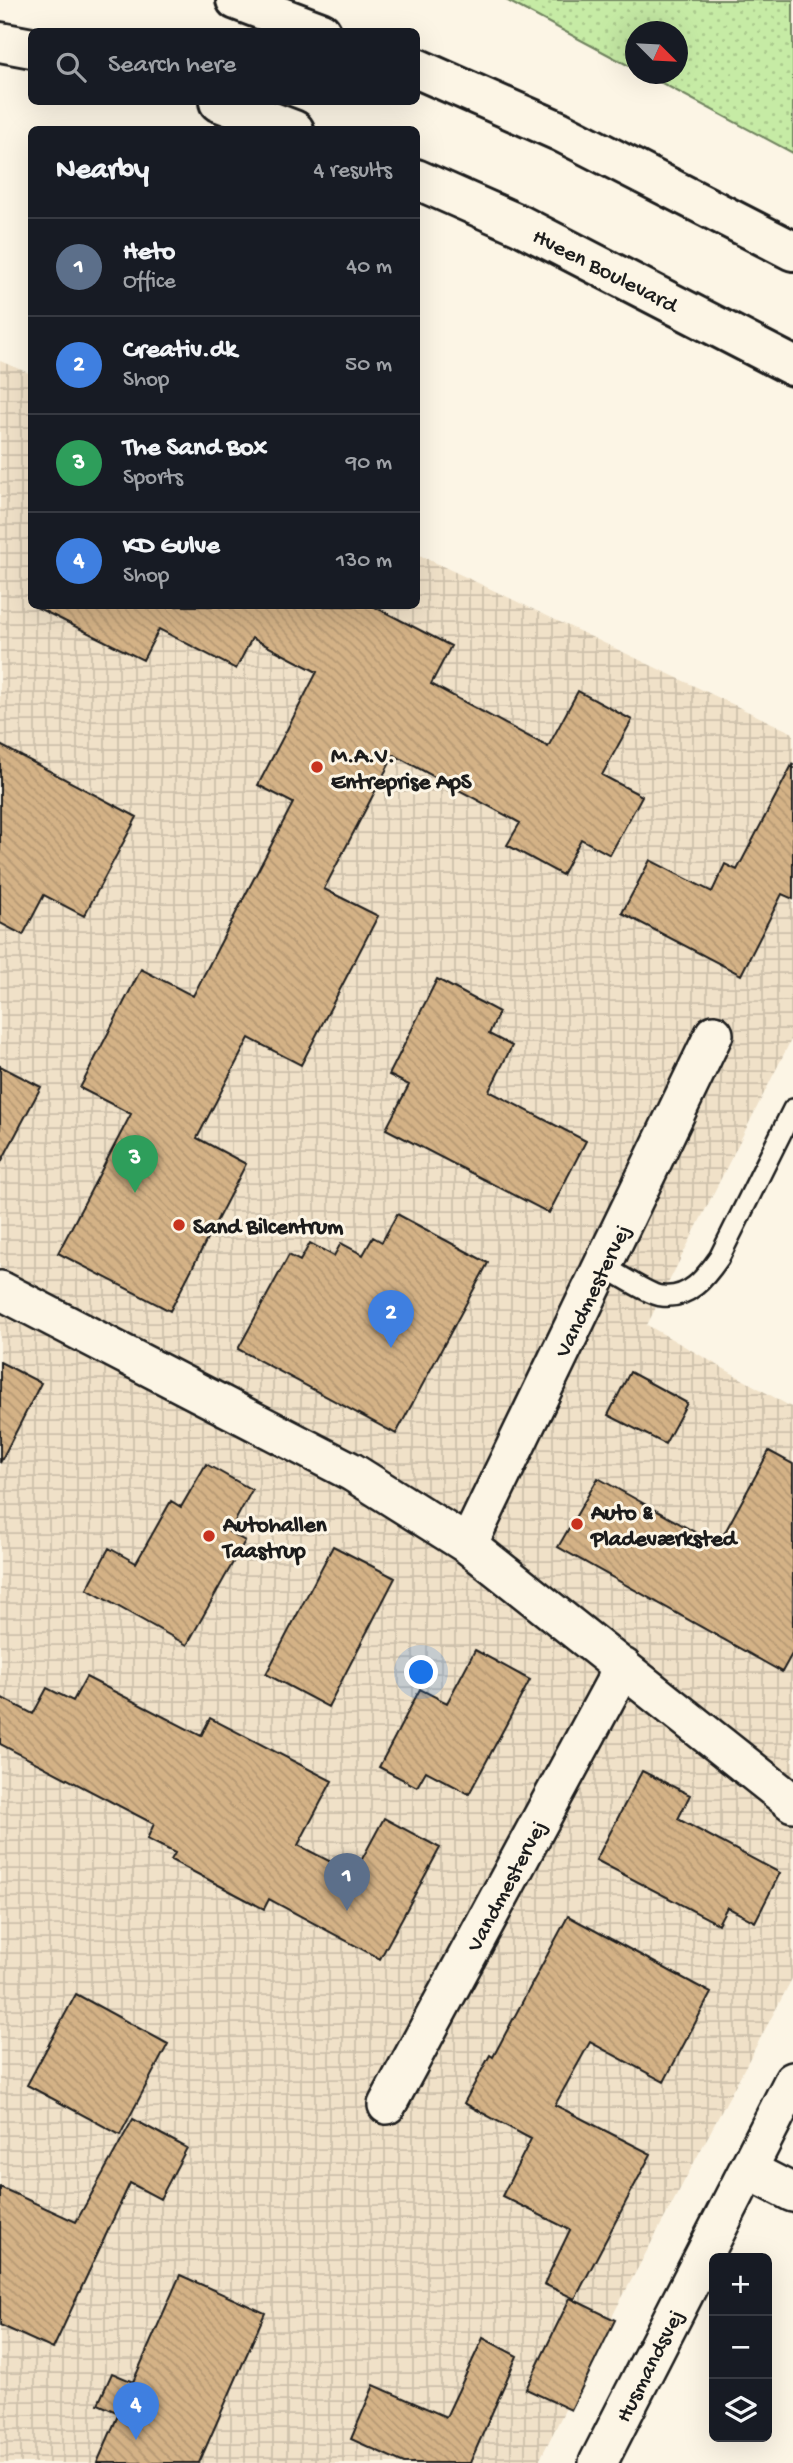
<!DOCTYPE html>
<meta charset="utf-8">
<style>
:root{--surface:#171b24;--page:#20242c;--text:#f1f3f6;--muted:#9ea1a6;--line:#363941;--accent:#c8321e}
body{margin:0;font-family:"Gochi Hand",sans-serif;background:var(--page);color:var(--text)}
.controls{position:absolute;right:21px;bottom:21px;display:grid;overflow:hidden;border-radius:10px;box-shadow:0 7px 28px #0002}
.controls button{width:63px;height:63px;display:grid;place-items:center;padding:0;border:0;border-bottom:2px solid var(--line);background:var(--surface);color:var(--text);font:35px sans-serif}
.compass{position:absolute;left:625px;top:21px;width:63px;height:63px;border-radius:50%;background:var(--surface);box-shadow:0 7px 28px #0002;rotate:114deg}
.you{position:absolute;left:422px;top:1673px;width:24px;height:24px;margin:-18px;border:5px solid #fff;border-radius:50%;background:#1a73e8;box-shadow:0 0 0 10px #1a73e833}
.badge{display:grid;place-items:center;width:46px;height:46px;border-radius:50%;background:var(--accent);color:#fff;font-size:23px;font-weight:700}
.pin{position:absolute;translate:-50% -58px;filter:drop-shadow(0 2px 4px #0008)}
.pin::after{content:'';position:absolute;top:37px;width:24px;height:21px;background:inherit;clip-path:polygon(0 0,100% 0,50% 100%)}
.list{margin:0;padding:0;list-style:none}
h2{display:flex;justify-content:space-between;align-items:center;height:91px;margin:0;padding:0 28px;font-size:30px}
h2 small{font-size:23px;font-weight:400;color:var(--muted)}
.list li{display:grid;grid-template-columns:46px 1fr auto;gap:21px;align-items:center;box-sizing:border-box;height:98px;padding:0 28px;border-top:2px solid var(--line)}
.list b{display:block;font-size:26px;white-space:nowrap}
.list p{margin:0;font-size:23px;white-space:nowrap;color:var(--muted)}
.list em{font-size:23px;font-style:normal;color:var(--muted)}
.icon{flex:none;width:38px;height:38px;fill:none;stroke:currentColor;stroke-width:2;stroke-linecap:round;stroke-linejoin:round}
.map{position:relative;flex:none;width:793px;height:2463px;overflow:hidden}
.search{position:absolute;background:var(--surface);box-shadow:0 7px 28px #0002;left:28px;top:28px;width:392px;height:77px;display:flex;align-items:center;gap:18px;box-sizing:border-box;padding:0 24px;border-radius:10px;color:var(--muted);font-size:26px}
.panel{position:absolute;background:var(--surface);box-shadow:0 7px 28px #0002;left:28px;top:126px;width:392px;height:483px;border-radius:10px}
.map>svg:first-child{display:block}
.industrial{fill:url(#industrial-grid)}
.grass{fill:url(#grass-dots);stroke:#718460;stroke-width:2}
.building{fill:url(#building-back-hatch);stroke:#1c1c1c;stroke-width:2}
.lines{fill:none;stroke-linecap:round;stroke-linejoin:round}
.service-casing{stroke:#1c1c1c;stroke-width:24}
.minor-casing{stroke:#1c1c1c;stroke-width:42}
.tertiary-casing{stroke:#1c1c1c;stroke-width:44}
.service{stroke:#fcf5e5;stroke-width:19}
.minor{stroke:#fcf5e5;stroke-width:37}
.tertiary{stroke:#fcf5e5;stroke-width:38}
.poi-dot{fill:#c8321e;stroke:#fcf5e5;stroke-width:2.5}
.labels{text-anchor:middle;stroke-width:6;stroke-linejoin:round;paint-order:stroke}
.street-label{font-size:23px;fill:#1c1c1c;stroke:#fcf5e5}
.poi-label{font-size:23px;font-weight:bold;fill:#1c1c1c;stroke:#fcf5e5;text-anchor:start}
</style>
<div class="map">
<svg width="793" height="2463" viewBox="0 0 793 2463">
<defs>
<pattern id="industrial-grid" width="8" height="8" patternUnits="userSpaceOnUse" patternTransform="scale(1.75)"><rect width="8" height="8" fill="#f0e1c8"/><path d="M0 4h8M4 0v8" fill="none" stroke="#cdc0ab"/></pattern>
<pattern id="grass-dots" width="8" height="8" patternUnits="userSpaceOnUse" patternTransform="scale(1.75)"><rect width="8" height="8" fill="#c6eba5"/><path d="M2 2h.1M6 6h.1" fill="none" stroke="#aac98d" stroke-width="1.8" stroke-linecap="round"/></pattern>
<pattern id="building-back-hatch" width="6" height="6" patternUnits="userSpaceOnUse" patternTransform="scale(1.75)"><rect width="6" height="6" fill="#d4b286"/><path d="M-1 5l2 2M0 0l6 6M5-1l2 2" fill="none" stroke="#b59873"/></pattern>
</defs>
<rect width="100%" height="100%" fill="#fcf5e5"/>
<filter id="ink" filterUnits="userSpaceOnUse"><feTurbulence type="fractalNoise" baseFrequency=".0143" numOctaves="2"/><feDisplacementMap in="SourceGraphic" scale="14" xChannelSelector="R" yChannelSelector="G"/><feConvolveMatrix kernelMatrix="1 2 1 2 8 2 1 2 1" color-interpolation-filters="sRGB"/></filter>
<g filter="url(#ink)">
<path class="industrial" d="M0,361l31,13 1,232h384l1,-52 376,179v303l-146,289 146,83v569l-177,332 -78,154h-538z"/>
<path class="grass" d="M506,0h287v153l-148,-79h33v-42h-42l-1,37z"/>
<path class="building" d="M34,606h339l78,40 -20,38 117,63 30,-56 54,29 -30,55 40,21 -32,59 -29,-16 -19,36 -55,-30 13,-22 -126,-68 -70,134 54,27 -77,149 -52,-27 -52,100 49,26 -76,147 -112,-58 73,-139 -51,-26 61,-119 52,27 100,-193 -35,-18 59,-113 -65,-34 -16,31 -77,-40 -16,31z
M0,745l137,72 -53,99 -40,-21 -21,40 -23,-12z
M793,763v136l-11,-5 -41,81 -119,-62 28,-53 62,32 13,-28 12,6z
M437,979l62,33 -10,22 23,12 -23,45 97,50 -37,72 -163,-84 23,-44 -20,-10z
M0,1066l41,21 -41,77z
M397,1214l91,49 -92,171 -158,-85 51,-94 11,6 10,-18 24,13 7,-13 22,12 10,-18 9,5z
M0,1362l41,21 -41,80z
M630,1372l57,31 -22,41 -57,-29z
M769,1451l24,13v188l-11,20 -224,-125 40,-69 120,67z
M206,1464l46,26 -23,42 16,9 -58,104 -100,-56 22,-41 27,15 35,-62 10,6z
M333,1546l62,32 -67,129 -62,-33z
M475,1650l55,30 -61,114 -43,-23 -9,16 -38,-20 41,-78 27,14z
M86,1677l115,59 9,-18 122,63 -34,64 56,29 30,-56 56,30 -60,111 -111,-60 -5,10 -93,-49 4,-7 -28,-14 7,-15 -154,-80v-47l33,17 14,-26 26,13z
M642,1771l48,24 -12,24 102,54 -25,49 -28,-15 -9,17 -122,-64z
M568,1916l143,77 -47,89 -74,-40 -35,63 96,49 -76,145 -31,-15 26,-54 -68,-34 29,-57 -67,-36 26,-48 3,2z
M76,1994l92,50 -48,91 -93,-50z
M133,2119l54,29 -27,51 -30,-16 -77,166 -53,-24v-138l76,35z
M180,2275l85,38 -66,150h-102l22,-50 -21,-9 14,-31 21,9z
M570,2298l45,22 -44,90 -45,-21z
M483,2338l34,18 -47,107h-66l-53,-24 23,-54 72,32z"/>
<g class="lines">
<g class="service-casing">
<path id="service" d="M603,1266c12,6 48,30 59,30 27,3 43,-18 57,-38l74,-149"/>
</g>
<g class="minor-casing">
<path id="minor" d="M0,1290l352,182 116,73 325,258
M468,1545l246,-511
M387,2105l236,-438
M748,2170l45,23
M598,2463l195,-382"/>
</g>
<g class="tertiary-casing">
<path id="tertiary" d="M236,0l85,32
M0,42l32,6
M416,68l143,63 234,120
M219,102l75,28
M416,179l104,46 273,141"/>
</g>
<use href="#service" class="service"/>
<use href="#minor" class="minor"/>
<use href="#tertiary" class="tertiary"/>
</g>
</g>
<g class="poi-dot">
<circle cx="317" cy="767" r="7"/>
<circle cx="179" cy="1225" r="7"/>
<circle cx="577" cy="1524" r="7"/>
<circle cx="209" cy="1536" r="7"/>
</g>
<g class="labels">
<g class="street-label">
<text transform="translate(606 269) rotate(27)" y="8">Hveen Boulevard</text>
<text transform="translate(591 1290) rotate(-64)" y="8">Vandmestervej</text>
<text transform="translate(505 1885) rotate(-62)" y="8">Vandmestervej</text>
<text transform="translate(648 2365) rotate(-63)" y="8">Husmandsvej</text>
</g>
<g class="poi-label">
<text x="331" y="762">M.A.V.<tspan x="331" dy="26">Entreprise ApS</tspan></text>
<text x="193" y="1233">Sand Bilcentrum</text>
<text x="591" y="1519">Auto &amp;<tspan x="591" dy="26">Pladeværksted</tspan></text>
<text x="223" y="1531">Autohallen<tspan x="223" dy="26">Taastrup</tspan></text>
</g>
</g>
</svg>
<div class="controls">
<button>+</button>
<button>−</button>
<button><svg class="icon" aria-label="layers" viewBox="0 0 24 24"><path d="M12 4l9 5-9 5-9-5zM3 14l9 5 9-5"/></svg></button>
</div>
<svg class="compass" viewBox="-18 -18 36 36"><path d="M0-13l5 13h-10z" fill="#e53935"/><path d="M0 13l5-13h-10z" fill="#9ea1a6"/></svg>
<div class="you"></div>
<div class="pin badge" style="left:347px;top:1911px;background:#5c6f8a">1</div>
<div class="pin badge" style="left:391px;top:1348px;background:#3f7fe0">2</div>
<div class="pin badge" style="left:135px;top:1193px;background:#2e9e5b">3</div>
<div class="pin badge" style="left:136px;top:2440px;background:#3f7fe0">4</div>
<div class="search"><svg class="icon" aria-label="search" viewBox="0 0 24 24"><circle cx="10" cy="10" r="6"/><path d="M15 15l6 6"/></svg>Search here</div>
<section class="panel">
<h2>Nearby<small>4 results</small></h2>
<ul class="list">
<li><span class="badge" style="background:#5c6f8a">1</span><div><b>Heto</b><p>Office</p></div><em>40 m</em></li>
<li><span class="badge" style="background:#3f7fe0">2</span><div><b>Creativ.dk</b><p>Shop</p></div><em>50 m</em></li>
<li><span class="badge" style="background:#2e9e5b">3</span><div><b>The Sand Box</b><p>Sports</p></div><em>90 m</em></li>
<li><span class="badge" style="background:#3f7fe0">4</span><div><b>KD Gulve</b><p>Shop</p></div><em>130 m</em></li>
</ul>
</section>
</div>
